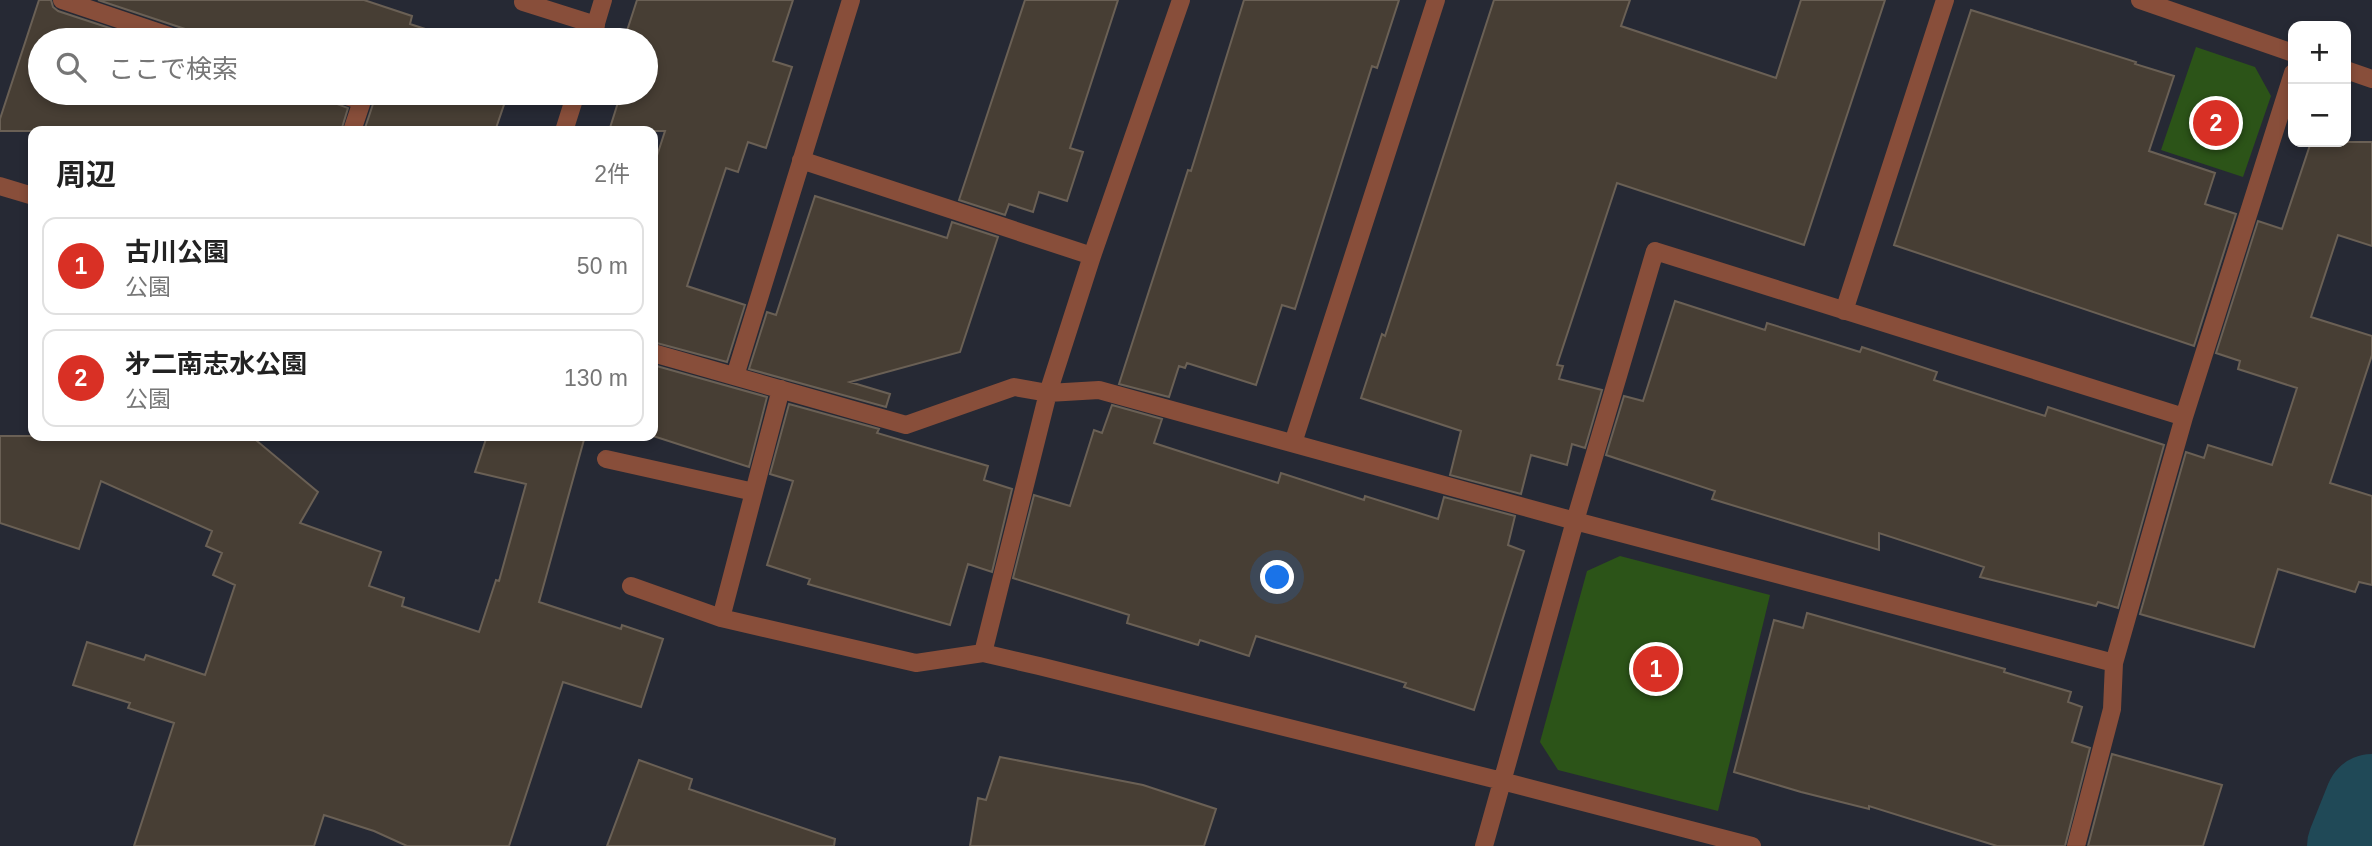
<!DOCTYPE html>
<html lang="ja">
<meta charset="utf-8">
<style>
:root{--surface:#fff;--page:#f6f6f6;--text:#222;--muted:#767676;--line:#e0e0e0;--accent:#d93025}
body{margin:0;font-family:Helvetica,"Noto Sans JP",sans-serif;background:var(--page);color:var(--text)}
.controls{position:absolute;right:21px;top:21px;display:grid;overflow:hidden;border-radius:14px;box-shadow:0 4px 10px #0003}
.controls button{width:63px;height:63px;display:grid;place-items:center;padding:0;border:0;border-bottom:2px solid var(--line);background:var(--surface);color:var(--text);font:35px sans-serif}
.you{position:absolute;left:1278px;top:578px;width:24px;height:24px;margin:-18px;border:5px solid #fff;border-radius:50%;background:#1a73e8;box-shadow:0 0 0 10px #1a73e833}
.badge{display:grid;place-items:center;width:46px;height:46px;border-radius:50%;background:var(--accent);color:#fff;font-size:23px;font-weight:700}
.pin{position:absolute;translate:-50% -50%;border:4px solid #fff;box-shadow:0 2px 7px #0006}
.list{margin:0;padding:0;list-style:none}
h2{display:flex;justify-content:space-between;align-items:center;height:91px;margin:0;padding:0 28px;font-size:30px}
h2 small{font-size:23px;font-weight:400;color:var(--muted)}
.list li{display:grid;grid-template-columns:46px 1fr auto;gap:21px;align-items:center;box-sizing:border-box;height:98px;margin:0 14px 14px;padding:0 14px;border:2px solid var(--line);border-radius:14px}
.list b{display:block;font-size:26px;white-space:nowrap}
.list p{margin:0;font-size:23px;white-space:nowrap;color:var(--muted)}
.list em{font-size:23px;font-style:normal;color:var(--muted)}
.icon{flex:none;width:38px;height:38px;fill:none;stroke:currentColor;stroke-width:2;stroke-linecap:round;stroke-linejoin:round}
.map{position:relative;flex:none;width:2372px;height:846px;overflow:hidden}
.search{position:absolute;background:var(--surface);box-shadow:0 4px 10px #0003;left:28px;top:28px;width:630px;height:77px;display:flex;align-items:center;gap:18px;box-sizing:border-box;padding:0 24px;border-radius:38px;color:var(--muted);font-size:26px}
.panel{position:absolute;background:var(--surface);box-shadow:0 4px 10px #0003;left:28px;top:126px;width:630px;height:315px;border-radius:14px}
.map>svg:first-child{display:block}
.green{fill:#2c5418}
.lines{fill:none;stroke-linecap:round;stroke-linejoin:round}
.river{stroke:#204957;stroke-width:94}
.building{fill:#473e34;stroke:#6a6055;stroke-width:2}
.minor{stroke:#884e3a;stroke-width:18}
</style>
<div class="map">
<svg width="2372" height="846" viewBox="0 0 2372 846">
<rect width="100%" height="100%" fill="#262934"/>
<path class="green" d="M2196,47l59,20 16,29 -28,81 -82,-27z
M1620,556l150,39 -52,216 -160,-41 -18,-28 47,-171z"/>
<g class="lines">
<path class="river" d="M2354,846l18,-45"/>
</g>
<path class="building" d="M39,0h12l2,7 5,4 88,29h-106v53h286l3,8 19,7 -7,23h-341v-12z
M98,0h266l48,16 -2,8 49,16h-267l-2,-7 -5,-4z
M637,0h156l-20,61 19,6 -26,81 -18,-6 -10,30 -12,-4 -39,118 58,19 -18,57 -74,-20v-174l12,-37h-56l12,-38h25v-53h-22z
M1025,0h93l-48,148 13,4 -16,49 -28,-9 -6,20 -24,-8 -4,11 -46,-15z
M1244,0h155l-22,68 -5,-2 -77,243 -13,-4 -26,80 -69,-22 -2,5 -6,-2 -10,31 -50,-13 69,-214 3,1z
M1494,0h136l-9,26 155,52 25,-78h84l-81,245 -187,-62 -60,182 6,1 -4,13 43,11 -17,58 -13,-4 -5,21 -36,-10 -10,39 -71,-19 11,-44 -100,-33 21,-64 3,2z
M1971,10l165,52 -1,2 39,12 -25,75 66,22 -10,31 31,10 -42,132 -300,-101z
M370,93h138l-13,38h-131l9,-27z
M2311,142h61v104l-34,-11 -27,82 61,19v19l-42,128 42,13v89l-13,-3 -4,10 -77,-23 -24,78 -114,-33 46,-162 18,6 4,-13 64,20 25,-77 -59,-19 2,-8 -24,-8 42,-132 24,8z
M815,196l132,42 5,-16 46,15 -38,115 -110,30 40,12 -4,13 -137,-38 18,-57 9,3z
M1675,301l90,29 2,-7 93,29 2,-5 75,25 -3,8 111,36 3,-9 116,38 -46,163 -20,-6 -2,4 -116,-29 4,-10 -105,-34v17l-167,-51 3,-8 -109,-36 18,-59 19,5z
M653,365l114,32 -18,70 -96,-31z
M789,404l90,25 -2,4 111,33 -4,14 28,9 -20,83 -24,-8 -18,61 -142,-41 2,-5 -43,-14 26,-84 -23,-7z
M1112,405l50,14 -8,24 124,40 3,-10 83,27 1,-4 73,23 6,-22 71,19 -7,29 16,6 -50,159 -70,-23 2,-4 -150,-47 -7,20 -49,-16 -2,5 -71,-22 2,-8 -116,-37 21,-83 36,11 24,-76 8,3z
M0,436h251l67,56 -18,31 81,29 -12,34 35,12 -2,8 77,26 17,-52 3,1 27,-97 -51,-12 12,-36h98l-46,166 82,27 1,-4 41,14 -22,68 -78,-25 -54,164h-102l-33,-15 -50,-16 -10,31h-180l40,-123 -46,-15 2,-5 -57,-18 14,-43 57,18 2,-5 59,20 30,-90 -22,-10 9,-22 -16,-7 6,-15 -111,-50 -22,68 -79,-26z
M1807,613l198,56 -1,3 67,20 -3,10 14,5 -10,35 18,6 -25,98h-68l-128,-40v3l-68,-17 -67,-20 40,-152 29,8z
M2112,754l110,31 -19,61h-115z
M1000,757l143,28 73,24 -12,37h-234l8,-48 8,2z
M639,760l53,19 -3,10 146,50 -1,7h-227z"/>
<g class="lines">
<path class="minor" d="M62,0l119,40
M2140,0l153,53
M523,2l73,23
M591,40l12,-40
M2346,70l26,9
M337,93l25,8 -10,30
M564,131l12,-38
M801,160l291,96
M0,186l33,10
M1844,311l101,-311
M653,353l253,72 108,-38 34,6 51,-3 476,131 539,142
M735,376l116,-376
M1293,443l143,-443
M606,459l148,33
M631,586l90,32 195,45 67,-10 56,13 463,115 250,65
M721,618l60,-229
M983,653l65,-260 44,-137 89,-256
M1484,846l91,-325 80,-270 529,166
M2076,846l36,-137 2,-46 70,-246 109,-344"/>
</g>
</svg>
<div class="controls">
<button>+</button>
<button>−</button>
</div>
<div class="you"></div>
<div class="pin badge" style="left:1656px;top:669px">1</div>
<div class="pin badge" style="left:2216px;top:123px">2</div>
<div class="search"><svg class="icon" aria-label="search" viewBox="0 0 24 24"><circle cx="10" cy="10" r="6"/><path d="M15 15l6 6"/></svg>ここで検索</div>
<section class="panel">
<h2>周辺<small>2件</small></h2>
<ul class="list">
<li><span class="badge">1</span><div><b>古川公園</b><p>公園</p></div><em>50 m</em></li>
<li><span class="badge">2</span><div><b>㐧二南志水公園</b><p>公園</p></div><em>130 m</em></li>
</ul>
</section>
</div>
